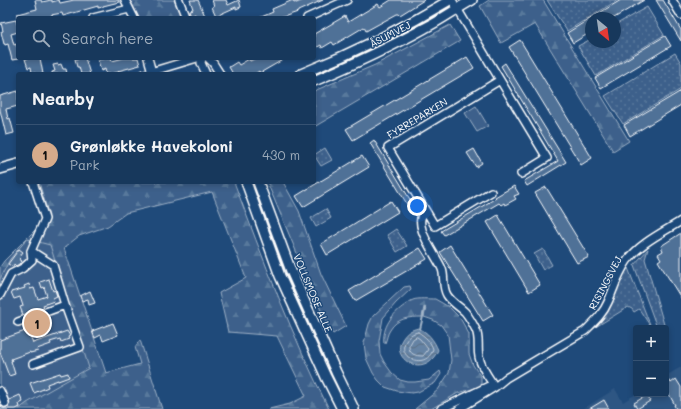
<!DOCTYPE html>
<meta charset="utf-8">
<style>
:root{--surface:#17385c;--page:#203f62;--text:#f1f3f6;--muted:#9eacbb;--line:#365272;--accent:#d6ab8b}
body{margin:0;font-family:Mali,sans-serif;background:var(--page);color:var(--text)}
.controls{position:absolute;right:12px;bottom:12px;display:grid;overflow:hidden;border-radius:4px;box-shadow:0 2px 6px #0003}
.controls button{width:36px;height:36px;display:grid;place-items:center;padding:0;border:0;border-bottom:1px solid var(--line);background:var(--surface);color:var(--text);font:20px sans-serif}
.compass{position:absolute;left:585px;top:12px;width:36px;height:36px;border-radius:50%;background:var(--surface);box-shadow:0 2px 6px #0003;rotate:151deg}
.you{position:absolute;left:417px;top:206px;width:14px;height:14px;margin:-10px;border:3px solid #fff;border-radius:50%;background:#1a73e8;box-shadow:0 0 0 6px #1a73e833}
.badge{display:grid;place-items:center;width:26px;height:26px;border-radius:50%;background:var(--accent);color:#111;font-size:13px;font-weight:700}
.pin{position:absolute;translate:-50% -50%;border:2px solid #fff;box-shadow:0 1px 4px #0006}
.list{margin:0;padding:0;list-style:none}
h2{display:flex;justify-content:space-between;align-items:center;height:52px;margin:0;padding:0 16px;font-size:17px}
h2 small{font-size:13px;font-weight:400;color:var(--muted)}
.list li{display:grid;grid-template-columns:26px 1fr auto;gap:12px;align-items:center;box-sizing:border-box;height:60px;padding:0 16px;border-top:1px solid var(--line)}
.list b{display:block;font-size:15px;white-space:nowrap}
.list p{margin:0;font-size:13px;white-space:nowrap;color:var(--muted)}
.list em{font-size:13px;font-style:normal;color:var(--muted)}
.icon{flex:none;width:22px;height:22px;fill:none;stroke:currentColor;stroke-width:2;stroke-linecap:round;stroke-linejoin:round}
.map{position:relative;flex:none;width:681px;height:409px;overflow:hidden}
.search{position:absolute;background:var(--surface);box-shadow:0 2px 6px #0003;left:16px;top:16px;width:300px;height:44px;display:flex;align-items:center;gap:10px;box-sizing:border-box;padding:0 14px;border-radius:4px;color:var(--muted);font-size:15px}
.panel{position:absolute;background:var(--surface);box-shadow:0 2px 6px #0003;left:16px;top:72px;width:300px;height:112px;border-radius:4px}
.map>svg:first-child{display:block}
.built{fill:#2e5683}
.grass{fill:url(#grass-dots);stroke:#9eb0c5}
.forest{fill:url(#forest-firs);stroke:#9eb0c5}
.garden{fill:#3c618b;stroke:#9eb0c5}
.water{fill:url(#water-waves);stroke:#a3b5c8}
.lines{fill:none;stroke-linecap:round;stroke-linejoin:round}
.shore{stroke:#c1cddb;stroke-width:1}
.stream{stroke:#a3b5c8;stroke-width:2}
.building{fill:#507197;stroke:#fff}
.minor-casing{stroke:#fff;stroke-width:10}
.tertiary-casing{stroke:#fff;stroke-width:12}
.minor{stroke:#1f4a7a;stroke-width:7}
.tertiary{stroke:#1f4a7a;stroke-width:9}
.labels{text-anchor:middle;stroke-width:3;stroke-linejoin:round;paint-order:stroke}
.street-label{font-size:10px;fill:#fff;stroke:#1f4a7a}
</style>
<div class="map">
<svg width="681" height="409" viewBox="0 0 681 409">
<defs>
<pattern id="grass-dots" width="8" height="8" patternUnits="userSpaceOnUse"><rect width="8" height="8" fill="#3c618b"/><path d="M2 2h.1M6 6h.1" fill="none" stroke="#59799c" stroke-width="1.8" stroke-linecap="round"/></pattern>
<pattern id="forest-firs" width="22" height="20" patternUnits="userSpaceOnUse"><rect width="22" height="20" fill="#3c618b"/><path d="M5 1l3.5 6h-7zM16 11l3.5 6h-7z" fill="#59799c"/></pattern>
<pattern id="water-waves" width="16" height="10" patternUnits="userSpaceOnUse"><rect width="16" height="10" fill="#6583a4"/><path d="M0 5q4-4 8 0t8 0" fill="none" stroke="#5b6d81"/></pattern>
</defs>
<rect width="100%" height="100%" fill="#1f4a7a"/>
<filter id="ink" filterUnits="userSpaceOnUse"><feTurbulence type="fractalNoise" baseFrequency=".025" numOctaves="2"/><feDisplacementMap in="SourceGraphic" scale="8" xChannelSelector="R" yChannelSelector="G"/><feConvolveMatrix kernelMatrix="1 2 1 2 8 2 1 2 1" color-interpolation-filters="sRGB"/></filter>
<g filter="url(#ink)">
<path class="built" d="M681,367v42h-98l32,-20 8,13 13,-8h30v-18z"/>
<path class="grass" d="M547,0h71l-51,31z
M647,7l17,28 -68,41 -18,-30 13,-7v3h24v-17z
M675,53l6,10v26l-58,35 -18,-28z
M325,148l7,12 -11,6 -7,-11z
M326,209l5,9 -15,9 -5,-9z
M396,229l11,17 -10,6 -10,-17z
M543,249l9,16 -9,5 -9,-16z
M648,249l-3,10 20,69h-8l-1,-3 -22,-60z
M628,268l23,59 -12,-18 -5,3 -2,-3 -4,-2 -34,21c7,-9 15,-18 20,-29 5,-12 5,-20 14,-31z"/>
<path class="forest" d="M130,0h44l7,18h-42z
M489,0h54l86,141 -16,10 -78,-127 -34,19 -21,-37z
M450,25l10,16 -146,86v-36l61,-26z
M39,182h195c29,77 58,154 95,227h-60l21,-5 16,-8 -29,-60 -49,-4 -9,-39 27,-15 -34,-86 -86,21 -18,13 -29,10 -15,12 42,125 34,-9 -5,-17 5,-7 22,69h-143l8,-6 -27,-124v-12l4,-6 45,-45z
M267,182h16l16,29 22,63 25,52 -13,8 -8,-14z
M410,286l1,3 -15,14 -13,15 -4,23 1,13 4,8 8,11 8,7 8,2h7l14,-2 11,-9 1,3 -6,9 -17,9 -6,1 -15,-2 -12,-4 -7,-7 -5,-7 -7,-15 -2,-15 5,-19 4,-8 31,-29z
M435,299l14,8 11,11 9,16v20l4,11 8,12v7l-2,3 -21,6 -27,16h-16l23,-19 11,-17 2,-13 -3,-25 -7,-10 -8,-5 -9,-3 2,-9 -2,-1 -2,10c-13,0 -25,1 -32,13 -3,4 -3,9 -5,13h-1c-2,-16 8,-29 21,-38 2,-1 5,-4 8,-5 5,-2 16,-1 22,-1z"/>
<path class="garden" d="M476,106l12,20 -11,6 -12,-19z
M27,239l23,6 39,123 -62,35 -8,6h-19v-130l10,-20z"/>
<path class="water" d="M418,328c10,4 16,12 20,22 -13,30 -50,9 -35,-12 4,-6 8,-8 15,-10z"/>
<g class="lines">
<path class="shore" d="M418,332c7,4 13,10 15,17 -6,22 -38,9 -27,-8 3,-5 6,-8 12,-9z
M417,337l3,2 8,10 -1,2 -4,5c-8,0 -14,-2 -14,-10l4,-7z"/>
<path class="stream" d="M420,329l5,-21"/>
</g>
<path class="building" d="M35,0h6l1,2 9,-2h1v2l7,-2 1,3 14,-3h45v2l-16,4v1l-5,1v-2l-35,10 -1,-3 -11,2 1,3h-34l-1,-4 20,-5z
M190,0h8l8,18h-9l-2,-4 -4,2 -2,-6 4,-1z
M212,0h14l2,5 11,-5 2,7 -5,2v-2l-20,9 -4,-9 2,-1z
M293,0l1,3 2,-1v1l8,-3h19l-25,11v1l-18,6h-21l14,-6 -1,-3z
M391,0h33l-24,15 -1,-1h-2l-31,17 -2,-4 -30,18 -2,-3 -10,6 -1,-3 -7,4v-15l31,-18 3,6 30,-18 2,3z
M621,0h23l-30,18h-23z
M656,0h7l18,30v11z
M591,18v14l-18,11 -6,-10z
M16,20l2,7v5l-7,2 3,11 2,-1 1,3 1,-1v13l-6,1 -4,-16 -3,1v-1h-1l-3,-12 2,-1 -2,-8z
M665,36l6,10 -70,42 -6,-10z
M520,40l72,118 -11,7 -72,-118z
M467,57l7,11 -121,72 -7,-11z
M30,58h10l3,16h-8v-1h-3l-1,-6 -3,1 -3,-9z
M80,58h5l5,16h-9l-2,-7h-2l-2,-8z
M103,58h8l1,3 12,-3h14l2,7 -22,6 1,1 -6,1v1h-7l-1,-5 -4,2 -3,-11 5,-1z
M256,58h30l-26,15 -1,-2 -4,3h-22l-4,-7 8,-5 2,3 10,-6 1,2z
M505,63l61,99 -39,24 -3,-5 34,-20 -57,-95z
M58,64v1l3,-1 2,5h3l1,5h-15v-2l3,-1 -2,-6z
M18,91v15l-12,3 2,10 2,-1 4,15 -8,2 -6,-25v-14z
M681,91v14l-51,31 -6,-11z
M374,140l40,66 -4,3 -40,-66z
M474,149l8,14 -6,4 -9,-14z
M362,156l7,11 -66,40 -7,-11z
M514,186l5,8 -5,2 2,3 -11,6 -1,-2 -3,2 -2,-2 -55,32 -3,-4 55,-33 -1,-1z
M546,187l43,70 -12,6 -42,-70z
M391,201l7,11 -71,43 -6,-11z
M498,215l42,70 -11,7 -42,-70z
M681,233v65l-23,-37 3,-2 -3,-5 5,-3 -2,-5z
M450,245l43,70 -10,6 -43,-69z
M420,248l7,11 -72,42 -6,-10z
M19,249l4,3 -3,4 1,1 -2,2 3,2 -3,3 -3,2 -2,-2 -1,3 -5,-3z
M49,279l4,12 2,-1 2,6 -4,2 1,3 -11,4 1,2 -21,8 -3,-8 3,-1 -3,-9 -6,2 -3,-7 14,-4 -1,-2 5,-2 1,5 4,-1 4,11 9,-3 -3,-9 -2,1 -2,-6z
M90,291l5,12 -6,2 -1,-6 -6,2 -2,-5z
M113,323l5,12 -15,6 -2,-6 -6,3 -3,-7z
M28,330l5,13 34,-12 3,5 -2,1 1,2 -8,3 -1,-3 -10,3 1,2 -14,5 1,2 -8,2v-1l-19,7 1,2h-1l4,13 -6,2 -9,-24v-12z
M60,373l1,2 7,-2 1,4 -11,4v-1l-11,4 1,3 -14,6 -4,-10z
M676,379l5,8v22h-5l-2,-4h1l-9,-16v-6l4,-2 1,2z
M20,395l3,7 -4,2 1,3 -4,2h-16v-3h1l3,2 3,-1 3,-3 -1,-4z
M647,395l3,6 -13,8 -3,-6z
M604,400l5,9h-20z"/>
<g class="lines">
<g class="minor-casing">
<path id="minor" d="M125,0l9,18
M179,0l7,18
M452,0l48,80 -112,68 47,78 56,-34
M672,0l9,15
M93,18l36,-9
M307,18l40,-18
M148,58l4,14
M202,58l-1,5 5,11
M208,58l5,5 7,11
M144,74l53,-16
M500,80l47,78 -26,16
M426,211c-17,11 11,45 16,58 3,8 0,18 5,26 5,8 12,11 18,17 4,5 8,12 11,18 4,9 1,18 3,27 2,11 10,21 16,30
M31,251l22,14 12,40 15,42 -47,17
M0,295l11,-21 12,-6 9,-8 -1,-9 14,-32 -12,-37
M18,322l47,-17
M0,391l5,12
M441,409l50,-24
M459,409l36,-22 11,-9 79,-47c9,-9 18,-17 23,-29 6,-14 10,-28 19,-41 13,-18 35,-28 54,-40"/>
</g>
<g class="tertiary-casing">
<path id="tertiary" d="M301,74c52,-21 101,-45 149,-74
M314,81c38,-16 75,-33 111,-53 16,-8 31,-19 47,-28
M0,169l18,-5
M246,182l34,94 46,101 16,32
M258,182l33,89 45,101 18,37"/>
</g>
<use href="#minor" class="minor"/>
<use href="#tertiary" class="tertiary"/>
</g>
</g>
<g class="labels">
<g class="street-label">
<text transform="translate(390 34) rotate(-27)" y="4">ÅSUMVEJ</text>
<text transform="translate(417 118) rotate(-31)" y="4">FYRREPARKEN</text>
<text transform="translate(605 283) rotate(-62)" y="4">RISINGSVEJ</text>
<text transform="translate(313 293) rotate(67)" y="4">VOLLSMOSE ALLE</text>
</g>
</g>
</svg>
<div class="controls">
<button>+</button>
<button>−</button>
</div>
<svg class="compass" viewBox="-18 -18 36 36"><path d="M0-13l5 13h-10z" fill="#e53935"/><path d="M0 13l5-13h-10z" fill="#9eacbb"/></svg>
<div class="you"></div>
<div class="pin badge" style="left:37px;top:323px">1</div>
<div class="search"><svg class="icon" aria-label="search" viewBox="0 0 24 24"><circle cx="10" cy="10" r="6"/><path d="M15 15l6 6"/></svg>Search here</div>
<section class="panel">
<h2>Nearby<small></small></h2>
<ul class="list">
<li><span class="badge">1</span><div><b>Grønløkke Havekoloni</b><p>Park</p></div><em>430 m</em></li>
</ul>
</section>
</div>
